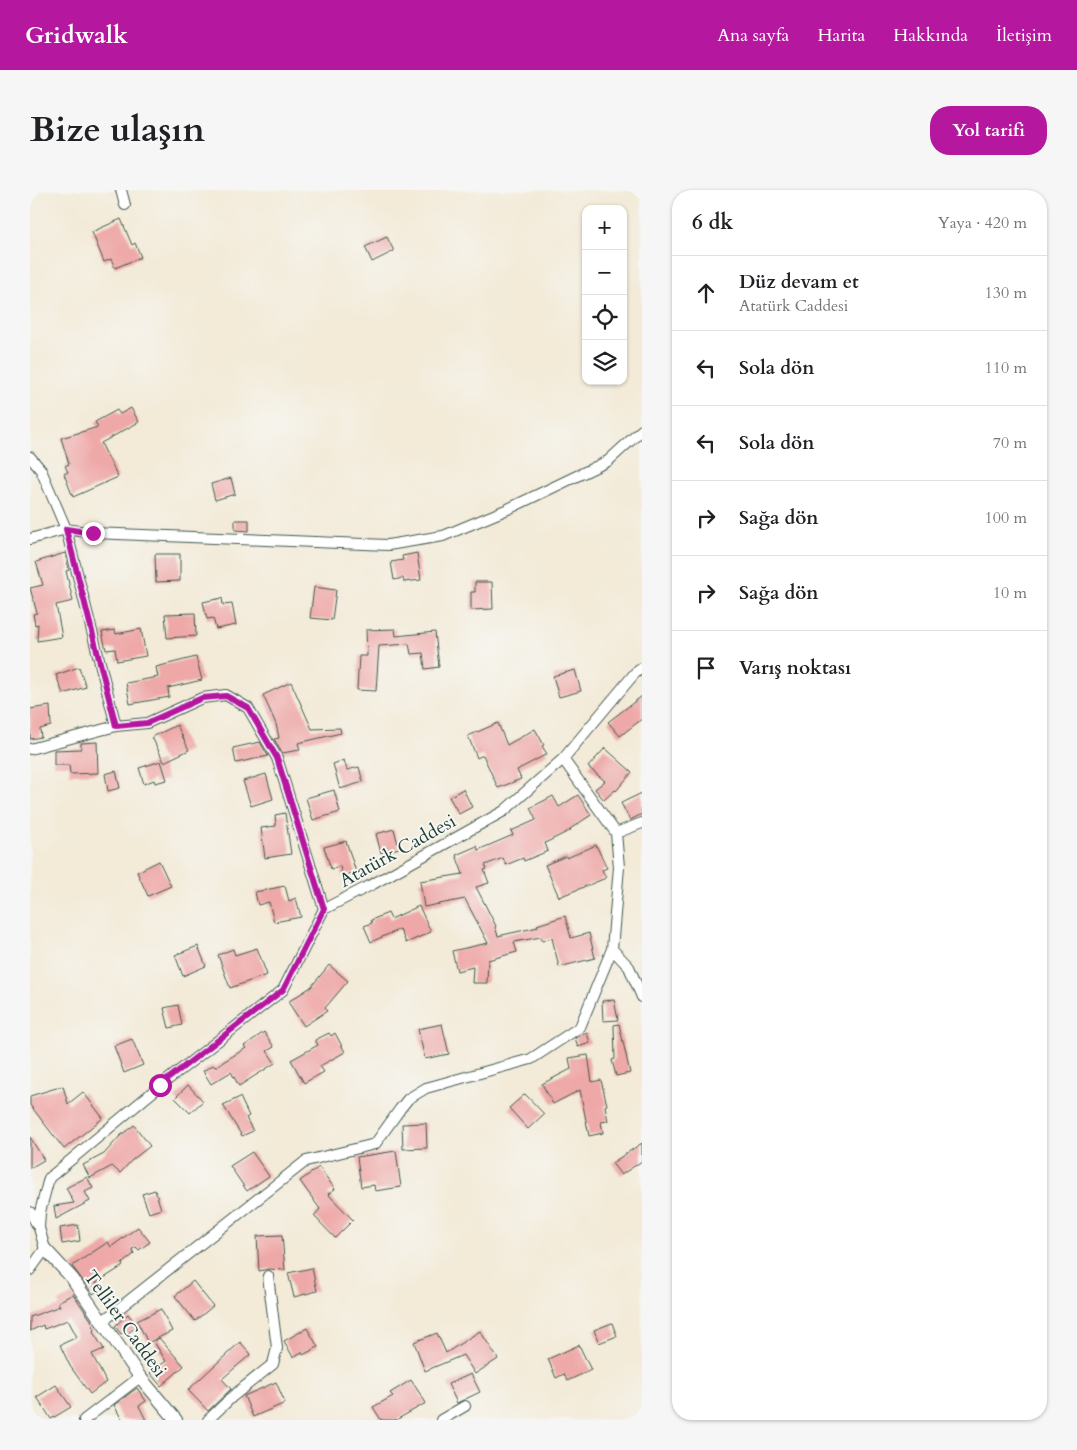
<!DOCTYPE html>
<html lang="tr">
<meta charset="utf-8">
<style>
:root{--surface:#fff;--page:#f6f6f6;--text:#202124;--muted:#757577;--line:#e0e0e0;--accent:#b5179e}
body{margin:0;font-family:Cardo,serif;background:var(--page);color:var(--text)}
.controls{position:absolute;right:15px;top:15px;display:grid;overflow:hidden;border-radius:10px;box-shadow:0 1px 4px #0004}
.controls button{width:45px;height:45px;display:grid;place-items:center;padding:0;border:0;border-bottom:1px solid var(--line);background:var(--surface);color:var(--text);font:25px sans-serif}
.stop{position:absolute;width:15px;height:15px;margin:-11px;border:4px solid #b5179e;border-radius:50%;background:#fff}
.stop.end{background:#b5179e;border-color:#fff;box-shadow:0 1px 5px #0008}
.list{margin:0;padding:0;list-style:none}
h2{display:flex;justify-content:space-between;align-items:center;height:65px;margin:0;padding:0 20px;font-size:21px}
h2 small{font-size:16px;font-weight:400;color:var(--muted)}
.list li{display:grid;grid-template-columns:32px 1fr auto;gap:15px;align-items:center;box-sizing:border-box;height:75px;padding:0 20px;border-top:1px solid var(--line)}
.list b{display:block;font-size:19px;white-space:nowrap}
.list p{margin:0;font-size:16px;white-space:nowrap;color:var(--muted)}
.list em{font-size:16px;font-style:normal;color:var(--muted)}
.icon{flex:none;width:28px;height:28px;fill:none;stroke:currentColor;stroke-width:2;stroke-linecap:round;stroke-linejoin:round}
.map{position:relative;flex:none;width:612px;height:1230px;overflow:hidden;border-radius:20px}
header{display:flex;align-items:center;gap:30px;box-sizing:border-box;height:70px;padding:0 25px;background:var(--accent);color:#fff}
header strong{font-size:24px}
nav{display:flex;gap:28px;margin-inline-start:auto;font-size:18px}
.intro{display:flex;align-items:center;justify-content:space-between;box-sizing:border-box;height:120px;padding:0 30px}
h1{margin:0;font-size:35px}
.button{padding:12px 22px;border-radius:20px;background:var(--accent);color:#fff;font-size:18px;font-weight:700}
main{display:flex;gap:30px;padding:0 30px}
aside{flex:1;background:var(--surface);border-radius:20px;box-shadow:0 1px 4px #0004}
.map>svg:first-child{display:block}
.building{fill:#eea8a7}
.lines{fill:none;stroke-linecap:round;stroke-linejoin:round}
.minor-casing{stroke:#3f574c;stroke-width:12}
.tertiary-casing{stroke:#3f574c;stroke-width:14}
.minor{stroke:#fff;stroke-width:10}
.tertiary{stroke:#fff;stroke-width:12}
.route{stroke:#b5179e;stroke-width:6}
.labels{text-anchor:middle;stroke-width:4;stroke-linejoin:round;paint-order:stroke}
.street-label{font-size:19px;fill:#1f3d34;stroke:#f6f6f2}
</style>
<header>
<strong>Gridwalk</strong>
<nav><a>Ana sayfa</a><a>Harita</a><a>Hakkında</a><a>İletişim</a></nav>
</header>
<div class="intro"><h1>Bize ulaşın</h1><a class="button">Yol tarifi</a></div>
<main>
<div class="map">
<svg width="612" height="1230" viewBox="0 0 612 1230">
<rect width="100%" height="100%" fill="#f6f6f2"/>
<filter id="ink" filterUnits="userSpaceOnUse"><feTurbulence type="fractalNoise" baseFrequency=".02" numOctaves="2"/><feDisplacementMap in="SourceGraphic" scale="10" xChannelSelector="R" yChannelSelector="G"/><feConvolveMatrix kernelMatrix="1 2 1 2 8 2 1 2 1" color-interpolation-filters="sRGB"/></filter>
<filter id="wash" filterUnits="userSpaceOnUse"><feTurbulence type="fractalNoise" baseFrequency=".0096" numOctaves="4" result="noise"/><feDisplacementMap in="SourceGraphic" scale="20" xChannelSelector="R" yChannelSelector="G"/><feGaussianBlur stdDeviation="1.12" result="paint"/><feColorMatrix in="noise" values="0 0 0 0 0 0 0 0 0 0 0 0 0 0 0 0 0 1.4 0 .05"/><feComposite in="paint" operator="in"/></filter>
<g filter="url(#wash)">
<rect width="100%" height="100%" fill="#f3ead7"/>
<g id="blocks">
<path class="building" d="M91,29l11,26 3,-2 6,14 -26,11 -4,-9 -7,3 -12,-30z
M357,47l7,14 -22,11 -7,-15z
M101,218l8,14 -38,21 17,34 -45,20 -9,-23 4,-2 -3,-6 4,-2 -8,-26 37,-11 -3,-5 22,-12 3,4z
M201,288l4,16 -20,6 -4,-16z
M205,330h14v11l-14,-1z
M35,363l4,17 -3,1 7,30 -17,4 6,32 -25,4 1,-17 -3,1 -2,-11 4,-1 -7,-25 13,-3 -7,-23z
M387,363l4,27 -17,2 -1,-4 -9,2 -3,-18 12,-2 -1,-4z
M125,364h25v27l-24,1z
M445,392h17l1,27 -22,1v-18h4z
M284,397l22,3 -4,30 -22,-2z
M192,408l1,7 9,-1 4,21 -20,4 -3,-11 -6,1 -4,-17z
M165,423l1,23 -29,2 -2,-24z
M111,439l5,27 -29,5 -2,-12 -9,1 -4,-18 13,-2 1,4z
M365,439l1,7 39,-4 4,35 -14,2 -2,-16 -12,1 -2,-10 -30,2 -3,45 -19,-1 2,-34h8l-1,-26z
M166,467l6,23 -34,8 1,9 -39,7 -4,-21 32,-6 -2,-10z
M49,477l7,20 -23,7 -7,-19z
M545,480l6,21 -22,6 -6,-21z
M261,492l21,47 28,-1 1,5 -43,10 2,7 -18,3 -8,-14 5,-1 -3,-14 -13,-29z
M612,506v23l-22,17 -12,-14z
M20,516l1,20 -11,3 1,8 -11,2v-30z
M468,533l9,22 28,-16 9,16 -2,1 5,8 -30,16 4,9 -23,9 -15,-33 -6,3 -9,-22z
M147,535l12,25 -25,12 -12,-25z
M67,552l1,31 -28,1 -1,-9h-15v-15l27,-1v-6z
M230,552l8,14 -32,7 -3,-15z
M575,558l27,24 -16,19 -1,-1 -11,10 -9,-11 10,-8 -17,-14z
M314,570l3,10 12,-3 4,15 -23,7 -7,-25z
M131,571l6,19 -12,3 -1,-3 -10,4 -5,-16z
M86,581l4,17 -12,3 -3,-17z
M236,584l7,25 -22,7 -8,-25z
M433,599l9,18 -13,7 -10,-17z
M304,600l6,22 -27,8 -7,-22z
M612,603v21l-12,6 -9,-17z
M548,605l13,20 -21,14 1,1 -26,13 3,8 -24,10 -1,-3 -17,7 -3,-7 -18,7 2,4 -3,1 5,13 -13,4 20,39 -1,1 3,9 40,-9 -1,-2 28,-9 6,22 18,-5 6,25 -36,9 -7,-29 -10,3 -1,-4 -27,5 3,10 -29,8 -1,23h-15l1,-16 -16,4 -5,-20 36,-8 -23,-44 -41,8 -4,-26 43,-7 -7,-19 21,-9 1,4 35,-15 -2,-4 25,-11 -6,-12 23,-12 6,11z
M255,623l6,41 -26,4 -4,-30 15,-2 -1,-11z
M364,639l5,19 -18,5 -5,-19z
M316,651l10,31 -14,4 -2,-10 -9,3 -7,-22z
M566,655l11,23 -5,2 4,8 -47,19 -14,-32 21,-9 1,2z
M129,671l12,25 -23,10 -11,-24z
M255,696l4,15 7,-3 5,19 -27,5 -5,-20 -11,3 -3,-13z
M389,716l12,26 -25,11 -6,-14 -29,13 -7,-16 8,-3 -1,-3 17,-7 3,6z
M168,756l8,20 -23,10 -8,-21z
M227,758l10,27 -37,13 -12,-33 15,-6 2,6z
M299,775l19,16 -23,27 2,3 -23,15 -16,-24 23,-15z
M584,810l4,20 -15,1 -1,-20z
M148,815l4,20 -13,3 -5,-20z
M412,834l7,30 -24,5 -7,-30z
M589,834l11,49 -14,3 -4,-16 3,-1 -1,-34z
M234,842l10,15 -7,4 8,12 -36,23 -8,-14 -20,12 -8,-13 10,-6 2,2 31,-19 -2,-2z
M299,843l2,3 4,-3 10,19 -25,14 4,6 -20,11 -13,-23 27,-15 -3,-5z
M557,843l3,10 -12,4 -3,-9z
M102,849l11,26 -19,8 -10,-27z
M558,865l4,27 9,-2 6,25 -2,1 3,15 -7,1 2,11 -14,3 -9,-46 -27,14 -11,-20 29,-15 -2,-11z
M158,895l15,16 -13,12 -15,-15z
M33,896l5,18 15,-12 20,26 -39,31 -34,-44v-9z
M495,904l19,20 -16,15 -19,-21z
M210,907l9,19 -3,2 7,13 -11,5 -19,-31z
M396,933l1,25 -24,1 -1,-25z
M104,935l16,21 -18,14 -12,13 -8,-7 -22,12 -7,-13 21,-11 16,-18z
M0,947l14,23 -14,8z
M612,953v18l-21,14 -9,-12z
M366,961l5,36 -26,4 -1,-6 -13,2 -4,-30z
M222,962l17,24 -22,15 -17,-25z
M289,977l16,22 -7,5 25,26 -18,18 -21,-22 6,-7 -20,-28z
M57,987l6,11 -8,4 5,9 -34,18 -2,-13 20,-3 -8,-15z
M125,1000l6,19 -12,4 -7,-19z
M48,1035l2,16 -18,3 -2,-16z
M108,1037l12,15 -11,8 -3,-3 -4,2 2,5 -12,10 1,2 -27,17 4,6 -7,5 -21,-28 36,-24 3,5z
M252,1045l3,35 -17,-1 -9,2 -2,-35z
M282,1078l5,23 -23,6 -6,-24z
M163,1091l20,25 -18,15 -20,-25z
M43,1104l18,26 4,10 -2,2 11,17 -12,5 14,28 -16,12 -20,-28 -10,-21 17,-8 -9,-17 -24,9 -1,-4 -13,6v-14l30,-11 -2,-4z
M131,1119l11,22 -24,12 -11,-22z
M98,1124l9,12 -10,8 -2,-3 -4,3 -6,-8z
M582,1133l5,13 -18,7 -5,-13z
M277,1138l11,19 -15,8 -1,-3 -9,5 -9,-16z
M450,1141l18,28 -23,15 -12,-19 -38,16 -11,-29 23,-9 9,20z
M129,1148l25,28 -23,20 -11,-13 16,-12 -12,-19z
M210,1152l11,12 -29,25 9,10 -23,22 -20,-21z
M549,1155l12,25 -24,11 -3,-7 -8,4 -8,-19z
M441,1184l9,18 -23,11 -9,-19z
M381,1190l15,23 -30,17h-15l-8,-13 20,-11 -3,-3z
M246,1192l9,21 -32,14 -9,-21z
M26,1195l15,22 -20,12 -14,-22z
M107,1198l9,13 -7,5 7,14h-24l-8,-15z"/>
</g>
</g>
<g filter="url(#ink)">
<use href="#blocks" fill-opacity="0" stroke="#3f574c" stroke-width="1"/>
<g class="lines">
<g class="minor-casing">
<path id="minor" d="M91,0l4,15
M0,267l11,13 25,59 50,197 31,-3 55,-25 24,-3 22,13 29,50 47,151
M0,349l36,-10 27,4 295,12 55,-9 65,-27 100,-48 34,-31
M0,559l86,-23
M586,643l26,-10
M582,759l17,18 13,30
M0,1022l9,16
M0,1080l15,-21 -6,-21 1,-16 9,-34 112,-93 122,-95 41,-81 49,-25 131,-73 59,-52 72,-86 7,-5
M73,1131l203,-160 69,-17 25,-35 8,-10 18,-11 105,-29 49,-32 32,-78 7,-82 -3,-34 -53,-74
M54,1230l56,-43
M178,1230l25,-24 40,-32 4,-16 -9,-72
M411,1230l24,-14"/>
</g>
<g class="tertiary-casing">
<path id="tertiary" d="M15,1059l27,29 68,99 36,43"/>
</g>
<use href="#minor" class="minor"/>
<use href="#tertiary" class="tertiary"/>
</g>
</g>
<g class="lines" filter="url(#ink)">
<path class="route" d="M63,343l-27,-4 50,197 31,-3 55,-25 24,-2 22,12 29,50 47,151 -41,81 -123,95"/>
</g>
<g class="labels">
<g class="street-label">
<text transform="translate(367 660) rotate(-29)" y="7">Atatürk Caddesi</text>
<text transform="translate(96 1133) rotate(54)" y="7">Telliler Caddesi</text>
</g>
</g>
</svg>
<div class="controls">
<button>+</button>
<button>−</button>
<button><svg class="icon" aria-label="locate" viewBox="0 0 24 24"><circle cx="12" cy="12" r="6"/><path d="M12 2v4M12 18v4M2 12h4M18 12h4"/></svg></button>
<button><svg class="icon" aria-label="layers" viewBox="0 0 24 24"><path d="M12 4l9 5-9 5-9-5zM3 14l9 5 9-5"/></svg></button>
</div>
<div class="stop" style="left:130px;top:895px"></div>
<div class="stop end" style="left:63px;top:343px"></div>
</div>
<aside>
<h2>6 dk<small>Yaya · 420 m</small></h2>
<ul class="list">
<li><svg class="icon" aria-label="ahead" viewBox="0 0 24 24"><path d="M12 20V5M6 11l6-6 6 6"/></svg><div><b>Düz devam et</b><p>Atatürk Caddesi</p></div><em>130 m</em></li>
<li><svg class="icon" aria-label="left" viewBox="0 0 24 24"><path d="M17 20v-9H6M10 6l-5 5 5 5"/></svg><div><b>Sola dön</b></div><em>110 m</em></li>
<li><svg class="icon" aria-label="left" viewBox="0 0 24 24"><path d="M17 20v-9H6M10 6l-5 5 5 5"/></svg><div><b>Sola dön</b></div><em>70 m</em></li>
<li><svg class="icon" aria-label="right" viewBox="0 0 24 24"><path d="M7 20v-9h11M14 6l5 5-5 5"/></svg><div><b>Sağa dön</b></div><em>100 m</em></li>
<li><svg class="icon" aria-label="right" viewBox="0 0 24 24"><path d="M7 20v-9h11M14 6l5 5-5 5"/></svg><div><b>Sağa dön</b></div><em>10 m</em></li>
<li><svg class="icon" aria-label="arrive" viewBox="0 0 24 24"><path d="M6 21V4h12l-3 4 3 4H6"/></svg><div><b>Varış noktası</b></div></li>
</ul>
</aside>
</main>
